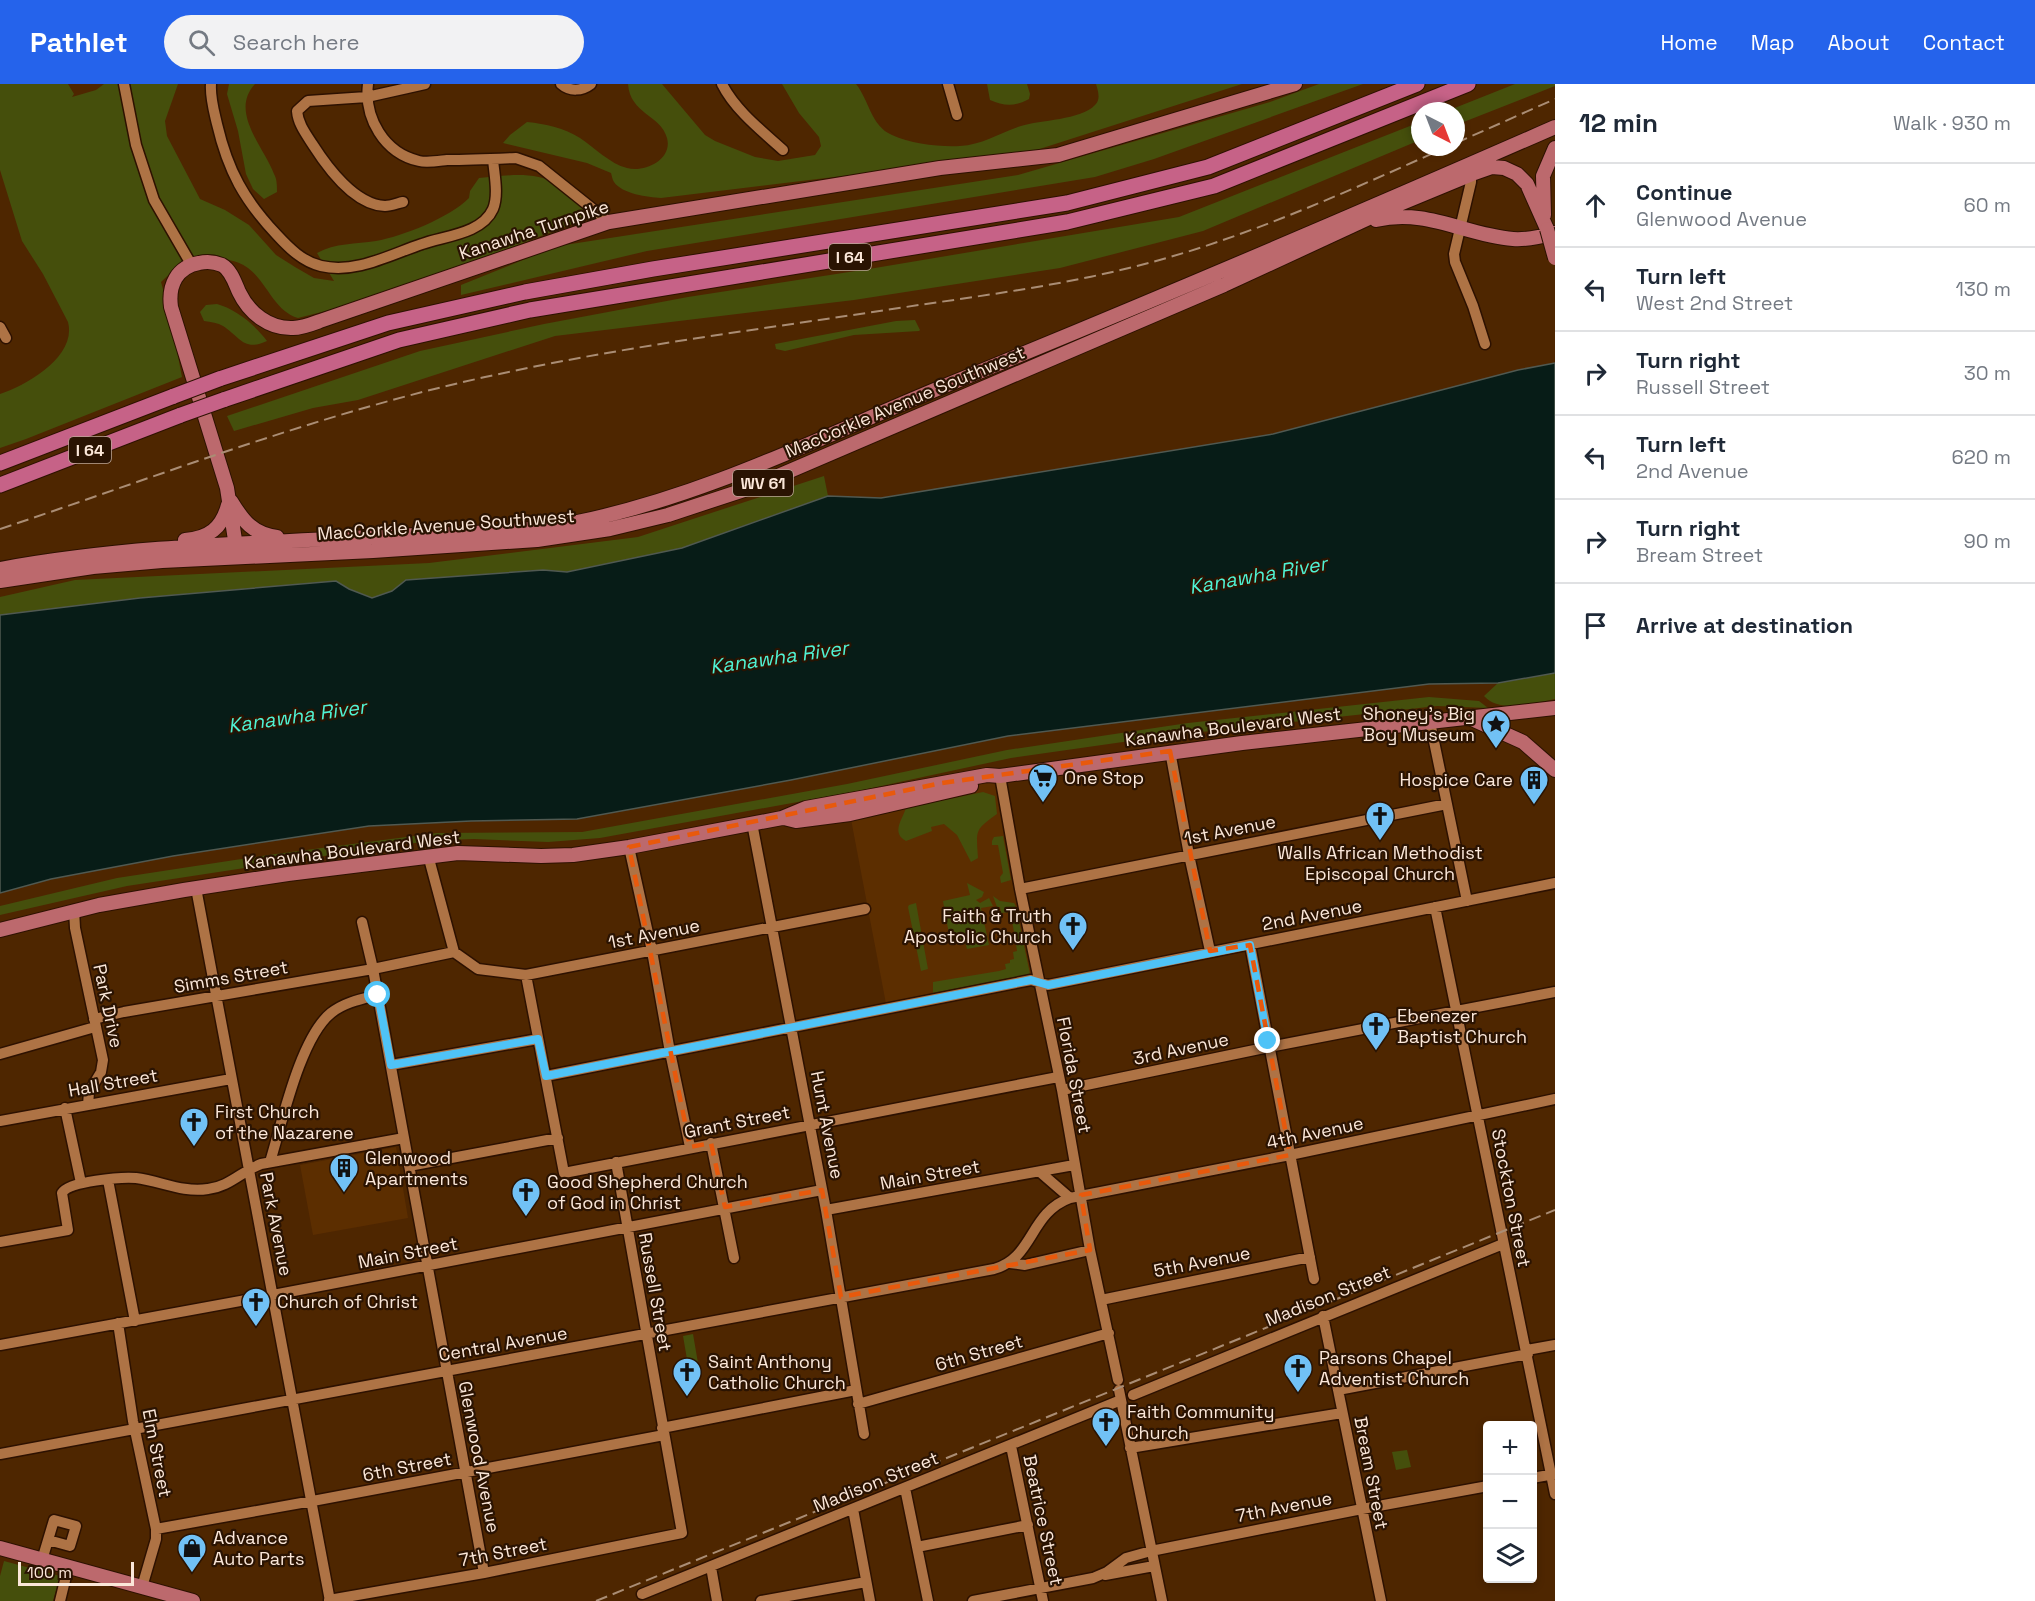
<!DOCTYPE html>
<meta charset="utf-8">
<style>
:root{--surface:#fff;--page:#f2f2f3;--text:#1f2937;--muted:#747a83;--line:#e0e1e3;--accent:#2563eb}
body{margin:0;font-family:"Space Grotesk",sans-serif;background:var(--page);color:var(--text)}
.controls{position:absolute;right:18px;bottom:18px;display:grid;overflow:hidden;border-radius:6px;box-shadow:0 3px 9px #0003}
.controls button{width:54px;height:54px;display:grid;place-items:center;padding:0;border:0;border-bottom:2px solid var(--line);background:var(--surface);color:var(--text);font:30px sans-serif}
.compass{position:absolute;left:1411px;top:18px;width:54px;height:54px;border-radius:50%;background:var(--surface);box-shadow:0 3px 9px #0003;rotate:138deg}
.scale{position:absolute;left:18px;bottom:15px;width:116px;box-sizing:border-box;padding-left:6px;border:3px solid #fbe7d9;border-top:0;font-size:16px;line-height:21px;white-space:nowrap;color:#fbe7d9;-webkit-text-stroke:4px #2a1302;paint-order:stroke}
.stop{position:absolute;width:18px;height:18px;margin:-14px;border:4px solid #4fc3f7;border-radius:50%;background:#fff}
.stop.end{background:#4fc3f7;border-color:#fff;box-shadow:0 2px 6px #0008}
.list{margin:0;padding:0;list-style:none}
h2{display:flex;justify-content:space-between;align-items:center;height:78px;margin:0;padding:0 24px;font-size:26px}
h2 small{font-size:20px;font-weight:400;color:var(--muted)}
.list li{display:grid;grid-template-columns:39px 1fr auto;gap:18px;align-items:center;box-sizing:border-box;height:84px;padding:0 24px;border-top:2px solid var(--line)}
.list b{display:block;font-size:22px;white-space:nowrap}
.list p{margin:0;font-size:20px;white-space:nowrap;color:var(--muted)}
.list em{font-size:20px;font-style:normal;color:var(--muted)}
.icon{flex:none;width:33px;height:33px;fill:none;stroke:currentColor;stroke-width:2;stroke-linecap:round;stroke-linejoin:round}
.map{position:relative;flex:none;width:1555px;height:1517px;overflow:hidden}
header{display:flex;align-items:center;gap:36px;box-sizing:border-box;height:84px;padding:0 30px;background:var(--accent);color:#fff}
header strong{font-size:28px}
nav{display:flex;gap:33px;margin-inline-start:auto;font-size:21px}
.search{width:420px;height:54px;background:var(--page);display:flex;align-items:center;gap:15px;box-sizing:border-box;padding:0 21px;border-radius:33px;color:var(--muted);font-size:22px}
main{display:flex}
aside{flex:1;background:var(--surface)}
.map>svg:first-child{display:block}
.built{fill:#5c2e00}
.green{fill:#454f0c}
.water{fill:#071c17;stroke:#505951;stroke-width:1.5}
.lines{fill:none;stroke-linecap:round;stroke-linejoin:round}
.minor-casing{stroke:#2d1100;stroke-width:13}
.major-casing{stroke:#2d1100;stroke-width:16}
.highway-casing{stroke:#2d1100;stroke-width:17}
.minor{stroke:#ae7345;stroke-width:10}
.major{stroke:#bc696d;stroke-width:14}
.highway{stroke:#c66287;stroke-width:15}
.rail{stroke:#aa8d74;stroke-width:2;stroke-dasharray:12 6;stroke-linecap:butt}
.major-bridge-casing{stroke:#2d1100;stroke-width:16;stroke-linecap:butt}
.highway-bridge-casing{stroke:#2d1100;stroke-width:17;stroke-linecap:butt}
.major-bridge{stroke:#bc696d;stroke-width:14}
.highway-bridge{stroke:#c66287;stroke-width:15}
.route{stroke:#4fc3f7;stroke-width:8}
.marked{fill:none;stroke:#e8590c;stroke-width:4.5;stroke-dasharray:12 8;stroke-linejoin:round}
.labels{text-anchor:middle;stroke-width:4.5;stroke-linejoin:round;paint-order:stroke}
.shield{fill:#2a1302;stroke:#bca798;stroke-width:1.5}
.shield-label{font-size:16px;font-weight:bold;fill:#fbe7d9}
.street-label{font-size:18px;fill:#fbe7d9;stroke:#2a1302}
.poi-label{font-size:18px;fill:#fbe7d9;stroke:#2a1302;text-anchor:start}
.water-label{font-size:20px;font-style:italic;fill:#4ff2d4;stroke:#2a1302}
</style>
<header>
<strong>Pathlet</strong>
<div class="search"><svg class="icon" aria-label="search" viewBox="0 0 24 24"><circle cx="10" cy="10" r="6"/><path d="M15 15l6 6"/></svg>Search here</div>
<nav><a>Home</a><a>Map</a><a>About</a><a>Contact</a></nav>
</header>
<main>
<div class="map">
<svg width="1555" height="1517" viewBox="0 0 1555 1517">
<rect width="100%" height="100%" fill="#4e2600"/>
<path class="built" d="M1000,692l40,206 -153,27 -37,-195 138,-31z
M396,1063l12,71 -95,17 -13,-70z"/>
<path class="green" d="M0,0h68l6,10 -2,3 24,-7 8,-6h74l-13,37 2,15 33,63 25,11 24,15 27,30 19,12 19,11 20,3 -17,-28c18,-10 39,-9 59,-12 27,-5 73,-23 93,-43l1,-7 9,-13c26,-2 55,-8 79,7 13,9 25,21 36,31l-217,82 -79,20c-24,-7 -31,-36 -50,-50 -11,-9 -33,-10 -46,-13l-25,12 -16,15 9,33 12,62 -156,62 -26,9v-54c27,-9 77,-38 68,-72l-25,-48 -21,-33 -22,-71z
M229,0h26c-26,28 9,63 19,90 3,5 3,12 3,18l-13,7 -11,-10 -7,-15 -8,-43 -11,-37z
M628,0h34l43,51 10,6 40,16 23,4 37,-6 6,-9 -2,-9 -20,-24 -17,-29h74c13,16 15,42 36,51 19,9 47,12 68,11 22,-1 40,-13 61,-20 19,-6 60,-6 74,-21 6,-6 3,-14 1,-21h146l-218,70 -363,44c-13,-1 -39,-4 -47,-16 -2,-3 -2,-6 -3,-9l-24,-10 -84,-20 7,-8 17,-13c19,2 37,6 53,16 14,9 30,26 47,30 17,5 46,-8 40,-30 -6,-23 -37,-24 -39,-54z
M987,0h40l3,10 -1,5c-15,8 -25,7 -39,1z
M1319,0h44l-209,75 -59,18 -448,74 -186,44v-10l97,-39 460,-71 252,-73z
M1515,0h40v2l-99,39v-14h-9z
M1420,38v18l-217,91 -143,37 -206,32 -299,36 -197,64 -45,8 -79,23 -7,-15 193,-65 124,-27 144,-27 187,-29 304,-51z
M217,220c19,5 38,21 50,37 -23,11 -27,-4 -44,-15 -5,-3 -12,-4 -19,-5l-4,-9 6,-7z
M915,236l5,10 -1,1 -65,4 -69,16 -9,-2 -1,-5 121,-23z
M824,392l4,20 -146,52 -115,24 -24,-2 -137,10 -14,11 -20,7 -23,-9 -13,-8 -196,17 -140,17v-18l75,-17 354,-17 209,-26z
M1555,589v26c-21,4 -55,15 -71,-3l14,-13z
M1429,613l50,4 9,7 -51,-2 -272,30 -154,22 -153,33 -258,47 -52,4 -74,-3 -30,1 -48,5 -269,41 -127,29v-9l117,-28 151,-23 169,-22 145,-1 265,-48 160,-34 181,-27z
M983,708l12,4 2,18c-22,16 -21,15 -19,44l-7,4 -14,-27 -13,-11 -13,3 1,4 -26,10c-15,-8 -4,-21 0,-33z
M1003,752l8,44 -10,3 -1,-6 3,-4 -5,-28h-6v-4l2,-4z
M967,799l17,9 -2,5 -6,3 4,3 9,-5 4,8 -12,2 8,37 -22,4 -2,-7 -14,3 -8,-44 27,-6z
M993,812l7,5 14,2 2,4 14,67 -97,19v-11l66,-11 7,-2 -1,-5 5,-1v-3l4,-1 -1,-7 4,-1c-2,-13 -4,-26 -7,-39l-9,1 -1,-6h-3z
M916,819l12,66 -7,2 -13,-64 1,-2z
M693,1250l5,29 -10,2 -5,-29z
M1407,1366l4,17 -15,3 -4,-18z
M4,1477l56,15 -7,25h-53v-25z"/>
<path class="water" d="M1555,279v310l-57,10 -69,1 -421,52 -217,44 -214,39 -106,2 -102,5 -196,30 -122,23 -51,14v-278l140,-17 196,-17 13,8 23,9 20,-7 14,-11 137,-10 24,2 115,-24 146,-52 53,2 392,-64 245,-64z"/>
<g class="lines">
<g class="minor-casing">
<path id="minor" d="M124,0l12,61 18,55 37,64
M211,0c-1,14 3,27 6,40 11,47 27,76 60,111 12,13 26,27 44,31 35,8 68,-11 101,-22 22,-8 60,-10 71,-35 6,-14 1,-36 0,-50
M368,0c-4,34 16,69 51,77 8,2 19,0 28,-1 23,0 46,-1 69,-2l23,8 70,56
M561,0c9,8 21,7 30,0
M722,0c13,26 40,47 61,66
M948,0l9,31
M1471,85v13l-17,72 1,8 18,44 12,38
M403,118c-5,1 -12,4 -18,4 -30,-1 -58,-39 -72,-61 -7,-11 -15,-21 -16,-34l11,-10 59,-4 58,-13
M0,243l6,11
M1430,638l37,179
M1170,667l19,104 21,96
M1000,692l20,113 42,201 28,160 28,130
M752,739l74,387 38,224
M629,763l23,104 18,101 20,95
M428,771l26,97 24,17 48,6 339,-66
M196,804l134,713
M1020,805l427,-85
M1435,823l120,587
M74,826l1,18 28,132 -2,12 -12,20 -1,13
M362,838l11,47 111,604
M1250,861l64,334
M526,891l38,198 494,-96
M94,935l30,-7 249,-43 81,-17
M0,970l95,-27
M391,981l147,-26
M546,992l485,-96 17,5 507,-102
M1062,1006l207,-43 286,-55
M65,1024l16,75
M0,1037l231,-42
M711,1059l23,115
M270,1078c12,-39 30,-124 61,-149 14,-11 31,-14 47,-18
M409,1082l149,-28
M1040,1088l30,26
M108,1096l27,141
M826,1126l248,-45
M0,1158l68,-12 -6,-37c7,-12 59,-16 74,-15 25,3 46,15 72,11 21,-2 34,-18 53,-25l143,-26
M1010,1179l15,2 65,-15
M1101,1216l209,-43
M1323,1232l58,285
M118,1239l15,98 23,108v10l-14,48
M0,1261l273,-50 549,-105
M1527,1266l28,-5
M1119,1306l43,211
M1338,1306l190,-36
M1133,1311l370,-151
M858,1320l251,-71
M662,1344l194,-38
M1011,1362l32,155
M1130,1364l212,-35
M0,1370l994,-185c40,-11 35,-56 76,-71l220,-43 265,-56
M1532,1394l23,-4
M905,1404l23,113
M853,1425l17,92
M156,1445l162,-29 346,-65
M917,1463l111,-22
M42,1476l12,-40 22,6 -6,20 -22,-6
M711,1483l6,34
M1105,1491l49,-9
M642,1510l479,-194
M329,1516l155,-27 198,-40 -66,-371
M60,1517l8,-33
M761,1517l105,-19
M973,1517l120,-23 14,-6 19,-14 25,-7 211,-42 126,-23"/>
</g>
<g class="major-casing">
<path id="major" d="M1544,131l-1,-39 12,-28
M1376,136c50,-12 89,15 137,19 15,1 28,-2 42,-6
M231,417c12,20 22,33 46,36
M185,456c24,-2 37,-12 43,-35
M237,469l-10,-65 -56,-181c-3,-22 6,-40 28,-44 8,-2 16,-1 23,2 9,5 13,18 17,27 10,21 30,37 54,36 9,0 19,-4 27,-7l289,-99 331,-54 118,-13 237,-71
M0,485c129,-24 261,-26 393,-33 59,-3 121,-2 180,-13 130,-26 248,-86 369,-136 206,-84 410,-171 613,-260
M0,497l93,-14 69,-6 211,-10 164,-11 73,-11 58,-14 82,-27 474,-203 173,-80 75,-31 20,-7 12,1 13,6 10,10 20,45
M1472,635l51,23 32,28
M784,734l12,3 54,-7 121,-28
M0,846l99,-25 85,-15 104,-16 170,-21 83,3 32,-1 56,-8 153,-29 24,-10 181,-33 13,1 242,-33 313,-35
M0,1464l193,53"/>
</g>
<g class="highway-casing">
<path id="highway" d="M219,295l169,-56 137,-31 128,-23 414,-66 141,-36 209,-83
M223,316l176,-60 131,-30 537,-88 147,-36 254,-102
M0,379l174,-67
M0,401l181,-70"/>
</g>
<use href="#minor" class="minor"/>
<use href="#major" class="major"/>
<use href="#highway" class="highway"/>
<path class="rail" d="M1456,59l99,-44
M0,445c162,-54 323,-117 490,-153 135,-30 273,-47 409,-68 80,-12 160,-22 238,-42 107,-27 209,-74 310,-119
M596,1517l959,-391"/>
<g class="major-bridge-casing">
<path id="major-bridge" d="M1547,145l8,29"/>
</g>
<g class="highway-bridge-casing">
<path id="highway-bridge" d="M174,312l45,-17
M181,331l42,-15"/>
</g>
<use href="#major-bridge" class="major-bridge"/>
<use href="#highway-bridge" class="highway-bridge"/>
</g>
<g class="lines">
<path class="route" d="M378,911l13,70 147,-26 8,37 485,-96 17,5 202,-40 18,96"/>
</g>
<path class="marked" d="M1170,667l40,200 40,-6 40,210 -209,40 9,55 -249,47 -19,-107 -97,17 -14,-64 -21,4 -61,-300 313,-64z"/>
<defs>
<g id="sight-pin" transform="scale(1.5)"><path d="M0 17L-7.5 6A9.5 9.5 0 1 1 7.5 6Z" fill="#71c1f5" stroke="#2a1302"/><path d="M0-6L1.8-2.2L6-1.7L2.9 1.2L3.7 5.4L0 3.3L-3.7 5.4L-2.9 1.2L-6-1.7L-1.8-2.2Z" fill="#111"/></g>
<g id="supermarket-pin" transform="scale(1.5)"><path d="M0 17L-7.5 6A9.5 9.5 0 1 1 7.5 6Z" fill="#71c1f5" stroke="#2a1302"/><path d="M-6-5.5h2.5l.6 2H6L4.5 2H-2.5L-4.4-4H-6ZM-1.5 3.2a1.3 1.3 0 1 0 .1 0ZM3 3.2a1.3 1.3 0 1 0 .1 0Z" fill="#111"/></g>
<g id="building-pin" transform="scale(1.5)"><path d="M0 17L-7.5 6A9.5 9.5 0 1 1 7.5 6Z" fill="#71c1f5" stroke="#2a1302"/><path d="M-4-6H4V6H1V3H-1V6H-4ZM-2.5-4.3h1.7v1.8h-1.7ZM.8-4.3h1.7v1.8H.8ZM-2.5-1h1.7V.8h-1.7ZM.8-1h1.7V.8H.8Z" fill="#111"/></g>
<g id="church-pin" transform="scale(1.5)"><path d="M0 17L-7.5 6A9.5 9.5 0 1 1 7.5 6Z" fill="#71c1f5" stroke="#2a1302"/><path d="M-1.2-6h2.4v3.5h3.3v2.4h-3.3V6h-2.4V-.1h-3.3v-2.4h3.3Z" fill="#111"/></g>
<g id="shop-pin" transform="scale(1.5)"><path d="M0 17L-7.5 6A9.5 9.5 0 1 1 7.5 6Z" fill="#71c1f5" stroke="#2a1302"/><path d="M-5-2.5h2.3a2.7 3.5 0 0 1 5.4 0H5L5.5 6h-11ZM-1.5-2.5h3a1.5 2.3 0 0 0-3 0Z" fill="#111"/></g>
</defs>
<g fill-rule="evenodd">
<use href="#sight-pin" x="1496" y="640"/>
<use href="#supermarket-pin" x="1043" y="694"/>
<use href="#building-pin" x="1534" y="696"/>
<use href="#church-pin" x="1380" y="732"/>
<use href="#church-pin" x="1073" y="842"/>
<use href="#church-pin" x="1376" y="942"/>
<use href="#church-pin" x="194" y="1038"/>
<use href="#building-pin" x="344" y="1084"/>
<use href="#church-pin" x="526" y="1108"/>
<use href="#church-pin" x="256" y="1218"/>
<use href="#church-pin" x="1298" y="1284"/>
<use href="#church-pin" x="687" y="1288"/>
<use href="#church-pin" x="1106" y="1338"/>
<use href="#shop-pin" x="192" y="1464"/>
</g>
<g class="labels">
<g class="shield">
<rect x="829" y="160" width="42" height="26" rx="4.5"/>
<rect x="69" y="353" width="42" height="26" rx="4.5"/>
<rect x="733" y="386" width="60" height="26" rx="4.5"/>
</g>
<g class="shield-label">
<text x="850" y="179">I 64</text>
<text x="90" y="372">I 64</text>
<text x="763" y="405">WV 61</text>
</g>
<g class="street-label">
<text transform="translate(534 146) rotate(-18)" y="6">Kanawha Turnpike</text>
<text transform="translate(905 318) rotate(-23)" y="6">MacCorkle Avenue Southwest</text>
<text transform="translate(446 441) rotate(-4)" y="6">MacCorkle Avenue Southwest</text>
<text transform="translate(1233 643) rotate(-7)" y="6">Kanawha Boulevard West</text>
<text transform="translate(1230 746) rotate(-11)" y="6">1st Avenue</text>
<text transform="translate(352 766) rotate(-7)" y="6">Kanawha Boulevard West</text>
<text transform="translate(1312 831) rotate(-11)" y="6">2nd Avenue</text>
<text transform="translate(654 850) rotate(-11)" y="6">1st Avenue</text>
<text transform="translate(231 893) rotate(-10)" y="6">Simms Street</text>
<text transform="translate(108 922) rotate(78)" y="6">Park Drive</text>
<text transform="translate(1181 965) rotate(-12)" y="6">3rd Avenue</text>
<text transform="translate(1074 991) rotate(79)" y="6">Florida Street</text>
<text transform="translate(113 999) rotate(-10)" y="6">Hall Street</text>
<text transform="translate(737 1038) rotate(-11)" y="6">Grant Street</text>
<text transform="translate(827 1041) rotate(79)" y="6">Hunt Avenue</text>
<text transform="translate(1315 1049) rotate(-12)" y="6">4th Avenue</text>
<text transform="translate(930 1091) rotate(-10)" y="6">Main Street</text>
<text transform="translate(1511 1114) rotate(79)" y="6">Stockton Street</text>
<text transform="translate(276 1140) rotate(79)" y="6">Park Avenue</text>
<text transform="translate(408 1169) rotate(-11)" y="6">Main Street</text>
<text transform="translate(1202 1178) rotate(-11)" y="6">5th Avenue</text>
<text transform="translate(655 1208) rotate(80)" y="6">Russell Street</text>
<text transform="translate(1328 1212) rotate(-22)" y="6">Madison Street</text>
<text transform="translate(503 1260) rotate(-10)" y="6">Central Avenue</text>
<text transform="translate(979 1269) rotate(-16)" y="6">6th Street</text>
<text transform="translate(157 1369) rotate(79)" y="6">Elm Street</text>
<text transform="translate(479 1373) rotate(79)" y="6">Glenwood Avenue</text>
<text transform="translate(407 1383) rotate(-11)" y="6">6th Street</text>
<text transform="translate(1371 1389) rotate(79)" y="6">Bream Street</text>
<text transform="translate(876 1398) rotate(-22)" y="6">Madison Street</text>
<text transform="translate(1284 1423) rotate(-11)" y="6">7th Avenue</text>
<text transform="translate(1043 1436) rotate(78)" y="6">Beatrice Street</text>
<text transform="translate(503 1468) rotate(-11)" y="6">7th Street</text>
</g>
<g class="poi-label">
<text x="1475" y="636" text-anchor="end">Shoney's Big<tspan x="1475" dy="21">Boy Museum</tspan></text>
<text x="1064" y="700">One Stop</text>
<text x="1513" y="702" text-anchor="end">Hospice Care</text>
<text x="1380" y="775" text-anchor="middle">Walls African Methodist<tspan x="1380" dy="21">Episcopal Church</tspan></text>
<text x="1052" y="838" text-anchor="end">Faith &amp; Truth<tspan x="1052" dy="21">Apostolic Church</tspan></text>
<text x="1397" y="938">Ebenezer<tspan x="1397" dy="21">Baptist Church</tspan></text>
<text x="215" y="1034">First Church<tspan x="215" dy="21">of the Nazarene</tspan></text>
<text x="365" y="1080">Glenwood<tspan x="365" dy="21">Apartments</tspan></text>
<text x="547" y="1104">Good Shepherd Church<tspan x="547" dy="21">of God in Christ</tspan></text>
<text x="277" y="1224">Church of Christ</text>
<text x="1319" y="1280">Parsons Chapel<tspan x="1319" dy="21">Adventist Church</tspan></text>
<text x="708" y="1284">Saint Anthony<tspan x="708" dy="21">Catholic Church</tspan></text>
<text x="1127" y="1334">Faith Community<tspan x="1127" dy="21">Church</tspan></text>
<text x="213" y="1460">Advance<tspan x="213" dy="21">Auto Parts</tspan></text>
</g>
<g class="water-label">
<text transform="translate(1258 491) rotate(-10)" y="7">Kanawha River</text>
<text transform="translate(779 573) rotate(-8)" y="7">Kanawha River</text>
<text transform="translate(297 632) rotate(-8)" y="7">Kanawha River</text>
</g>
</g>
</svg>
<div class="controls">
<button>+</button>
<button>−</button>
<button><svg class="icon" aria-label="layers" viewBox="0 0 24 24"><path d="M12 4l9 5-9 5-9-5zM3 14l9 5 9-5"/></svg></button>
</div>
<svg class="compass" viewBox="-18 -18 36 36"><path d="M0-13l5 13h-10z" fill="#e53935"/><path d="M0 13l5-13h-10z" fill="#747a83"/></svg>
<div class="scale">100 m</div>
<div class="stop" style="left:378px;top:911px"></div>
<div class="stop end" style="left:1268px;top:957px"></div>
</div>
<aside>
<h2>12 min<small>Walk · 930 m</small></h2>
<ul class="list">
<li><svg class="icon" aria-label="ahead" viewBox="0 0 24 24"><path d="M12 20V5M6 11l6-6 6 6"/></svg><div><b>Continue</b><p>Glenwood Avenue</p></div><em>60 m</em></li>
<li><svg class="icon" aria-label="left" viewBox="0 0 24 24"><path d="M17 20v-9H6M10 6l-5 5 5 5"/></svg><div><b>Turn left</b><p>West 2nd Street</p></div><em>130 m</em></li>
<li><svg class="icon" aria-label="right" viewBox="0 0 24 24"><path d="M7 20v-9h11M14 6l5 5-5 5"/></svg><div><b>Turn right</b><p>Russell Street</p></div><em>30 m</em></li>
<li><svg class="icon" aria-label="left" viewBox="0 0 24 24"><path d="M17 20v-9H6M10 6l-5 5 5 5"/></svg><div><b>Turn left</b><p>2nd Avenue</p></div><em>620 m</em></li>
<li><svg class="icon" aria-label="right" viewBox="0 0 24 24"><path d="M7 20v-9h11M14 6l5 5-5 5"/></svg><div><b>Turn right</b><p>Bream Street</p></div><em>90 m</em></li>
<li><svg class="icon" aria-label="arrive" viewBox="0 0 24 24"><path d="M6 21V4h12l-3 4 3 4H6"/></svg><div><b>Arrive at destination</b></div></li>
</ul>
</aside>
</main>
